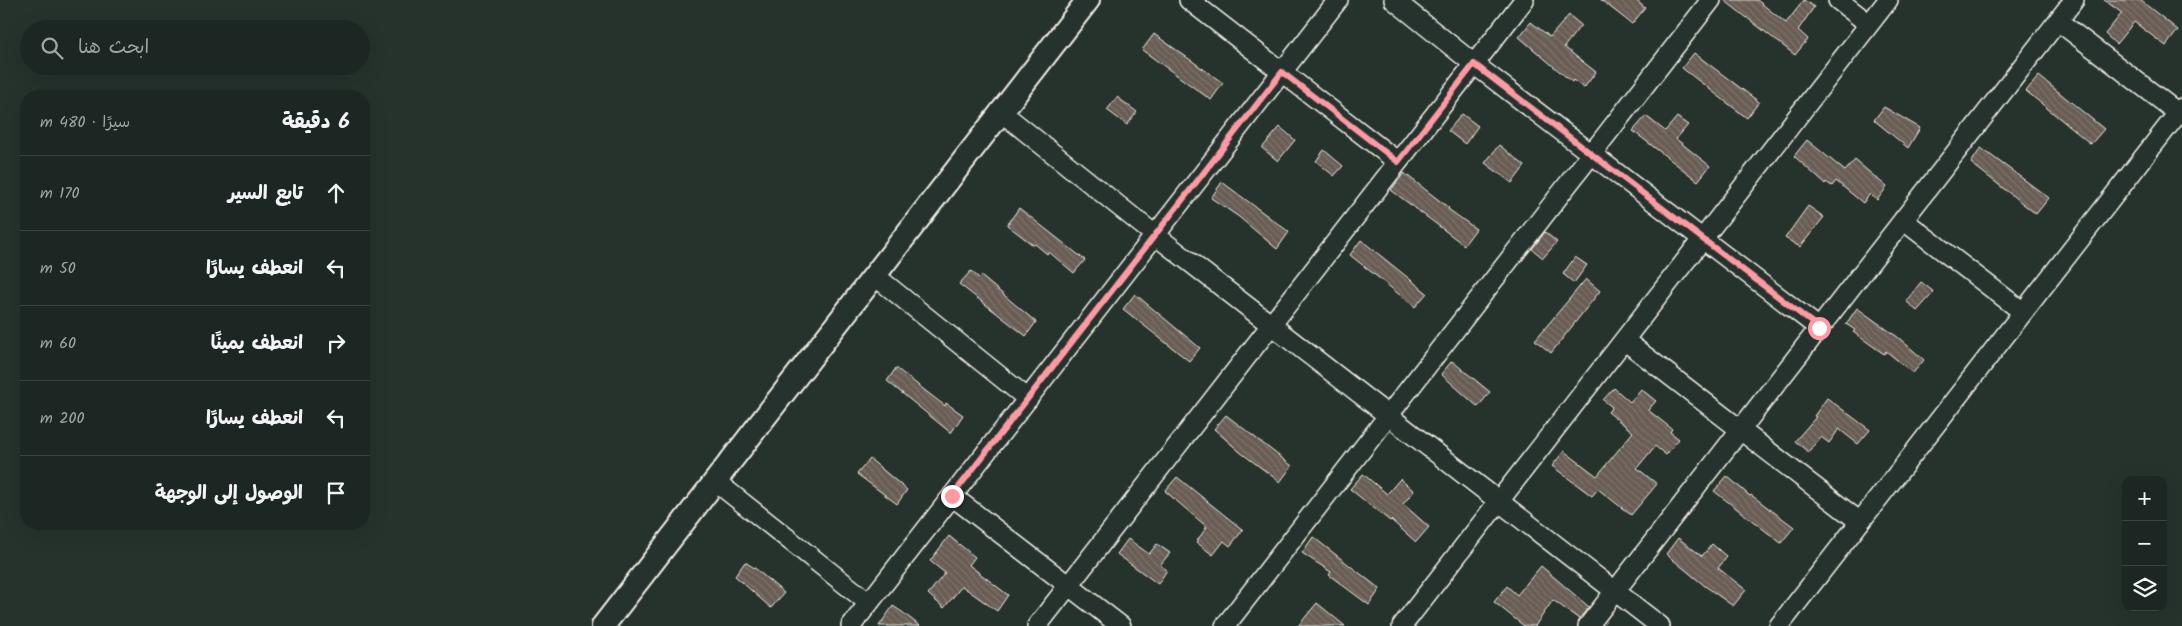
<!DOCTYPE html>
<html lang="ar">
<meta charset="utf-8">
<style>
:root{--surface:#1c2622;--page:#29322f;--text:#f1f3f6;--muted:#a0a5a5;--line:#3a4340}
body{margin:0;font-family:Kalam,"Playpen Sans Arabic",sans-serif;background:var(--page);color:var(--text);direction:rtl}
.controls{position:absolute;right:15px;bottom:15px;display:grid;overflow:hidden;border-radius:10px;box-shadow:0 5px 20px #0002}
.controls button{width:45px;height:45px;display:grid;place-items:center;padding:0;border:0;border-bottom:1px solid var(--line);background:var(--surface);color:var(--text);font:25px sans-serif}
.stop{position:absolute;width:15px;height:15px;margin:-11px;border:4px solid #ff9aa2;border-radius:50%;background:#fff}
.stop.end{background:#ff9aa2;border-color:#fff;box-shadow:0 1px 5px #0008}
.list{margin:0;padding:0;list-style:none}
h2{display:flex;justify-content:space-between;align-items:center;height:65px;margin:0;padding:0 20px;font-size:21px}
h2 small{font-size:16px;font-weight:400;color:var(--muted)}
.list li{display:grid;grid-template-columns:32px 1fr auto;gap:15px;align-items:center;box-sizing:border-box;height:75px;padding:0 20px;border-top:1px solid var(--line)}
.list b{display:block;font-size:19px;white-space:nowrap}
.list em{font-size:16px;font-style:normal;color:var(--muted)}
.icon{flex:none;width:28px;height:28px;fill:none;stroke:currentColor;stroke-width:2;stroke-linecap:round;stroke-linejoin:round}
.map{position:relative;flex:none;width:2182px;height:626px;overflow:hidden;direction:ltr}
.search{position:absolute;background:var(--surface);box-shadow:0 5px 20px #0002;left:20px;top:20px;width:350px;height:55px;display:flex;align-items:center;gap:12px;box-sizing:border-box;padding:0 18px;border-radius:28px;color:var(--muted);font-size:19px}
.panel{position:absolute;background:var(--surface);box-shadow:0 5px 20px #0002;left:20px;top:90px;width:350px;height:440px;border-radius:20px;direction:rtl}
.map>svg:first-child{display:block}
.building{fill:url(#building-back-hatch);stroke:#f4f1e8}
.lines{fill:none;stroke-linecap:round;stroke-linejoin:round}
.minor-casing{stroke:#f4f1e8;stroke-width:22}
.tertiary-casing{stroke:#f4f1e8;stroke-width:26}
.minor{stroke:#26332d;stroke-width:19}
.tertiary{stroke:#26332d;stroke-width:22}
.route{stroke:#ff9aa2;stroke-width:6}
</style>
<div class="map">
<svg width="2182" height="626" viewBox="0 0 2182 626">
<defs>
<pattern id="building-back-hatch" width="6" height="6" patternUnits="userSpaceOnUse" patternTransform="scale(1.25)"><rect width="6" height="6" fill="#685c55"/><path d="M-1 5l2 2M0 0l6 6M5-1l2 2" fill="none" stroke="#7e746d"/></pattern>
</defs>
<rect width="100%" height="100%" fill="#26332d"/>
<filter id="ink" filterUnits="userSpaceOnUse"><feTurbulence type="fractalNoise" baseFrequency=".02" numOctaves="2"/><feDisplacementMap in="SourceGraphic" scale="10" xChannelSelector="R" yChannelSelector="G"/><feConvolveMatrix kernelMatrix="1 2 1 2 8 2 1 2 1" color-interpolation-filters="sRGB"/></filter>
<g filter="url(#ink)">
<path class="building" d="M1601,0h35l9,8 -13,16z
M1724,0h33l29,23 18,-23 10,7 -16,23 10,9 -13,16z
M2104,0h36l38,30 -12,16 -32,-24 -18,22 -11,-10 17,-21z
M1569,15l12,10 -17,22 32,25 -12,16 -11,-8 -1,2 -53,-45 12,-15 19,15z
M1154,34l69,49 -12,17 -69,-50z
M1694,53l65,49 -12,16 -65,-50z
M2039,76l65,53 -13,15 -65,-53z
M1117,97l20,15 -10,13 -20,-15z
M1884,107l36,21 -12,20 -34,-28z
M1462,114l16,12 -13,18 -17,-13z
M1646,116l19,15 12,-14 11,8 -12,14 34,27 -12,15 -65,-50z
M1280,127l15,13 -17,21 -16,-13z
M1807,140l38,31 10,-11 32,27 -10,13 -7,-6 -7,9 -27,-22 -4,5 -6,-4 -1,2 -31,-28z
M1499,145l26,21 -13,17 -27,-20z
M1981,148l68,50 -13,16 -65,-51z
M1324,150l19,16 -9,10 -18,-15z
M1404,173l45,35 -1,1 28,20 -12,16 -73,-55z
M1222,182l67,50 -12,17 -38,-32 -28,-19z
M1808,206l16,11 -24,30 -15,-9z
M1019,208l66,52 -11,13 -25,-21 -2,2 -12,-10 -2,1 -26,-20z
M1545,232l12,10 -14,16 -11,-9z
M1361,240l66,53 -12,14 -65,-52z
M1575,257l12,8 -13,18 -11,-9z
M971,271l8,7 2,-2 55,46 -10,14 -67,-52z
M1586,279l14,12 -49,62 -16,-13z
M1921,282l13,10 -17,19 -11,-10z
M1135,294l65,54 -11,13 -66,-52z
M1857,308l42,30 25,22 -11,13 -27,-22 -2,3 -31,-22 2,-2 -9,-6z
M1452,361l38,31 -12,15 -37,-33z
M896,368l49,38 1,-3 17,12 -12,18 -64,-52z
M1614,388l16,14 11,-13 15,12 -8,9 24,19 -2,3 9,7 -13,16 -11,-9 -18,22 20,16 -26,31 -33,-26 -6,7 -40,-30 12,-15 33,25 36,-44 -25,-20 4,-5 -9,-7z
M1827,398l43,32 -12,14 -19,-15 -10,14 -8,-6 -13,15 -13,-11 21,-24 -2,-1z
M1226,415l66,51 -12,16 -40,-30 -26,-23z
M870,459l37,31 -10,14 -40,-30z
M1363,474l24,20 13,-15 14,12 -11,13 26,23 -13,15 -25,-22 -1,1 -40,-32z
M1727,476l23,20 1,-1 43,32 -13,16 -67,-52z
M1177,477l66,53 -13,16 -6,-5 -11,14 -17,-13 11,-15 -42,-36z
M949,536l26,21 -6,8 39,30 -11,16 -35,-25 -18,22 -16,-14 17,-21 -15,-12z
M1313,537l67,52 -11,16 -40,-30 2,-3 -29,-19z
M1678,538l24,18 10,-12 15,13 -9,11 28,22 -13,16 -28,-20 -39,-32z
M1128,539l21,15 8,-10 13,9 -10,12 7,5 -9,14 -41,-30z
M745,562l11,7 28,24 -13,15 -36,-32z
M1541,566l48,41 -10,12 -26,-19 -18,26h-11l-30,-24 13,-16 10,9z
M1317,603l28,23h-47z
M893,606l9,6 18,14h-41z"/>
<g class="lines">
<g class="minor-casing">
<path id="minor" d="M1189,0l209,162
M1394,0l80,64 345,264
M1838,0l31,24
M2058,21l120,92
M1000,111l155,124 505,391
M1903,220l120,92
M874,275l154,124
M1624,340l236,182
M715,481l154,122
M952,496l169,130
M851,626l487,-626
M1037,626l487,-626
M1225,626l486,-626
M1402,626l486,-626
M1588,626l486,-626
M1779,626l403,-518"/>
</g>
<g class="tertiary-casing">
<path id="tertiary" d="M603,626l485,-626"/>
</g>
<use href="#minor" class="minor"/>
<use href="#tertiary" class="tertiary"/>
</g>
</g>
<g class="lines" filter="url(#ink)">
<path class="route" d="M952,496l330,-424 116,90 76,-98 345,264"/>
</g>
</svg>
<div class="controls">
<button>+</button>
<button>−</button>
<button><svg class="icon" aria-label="layers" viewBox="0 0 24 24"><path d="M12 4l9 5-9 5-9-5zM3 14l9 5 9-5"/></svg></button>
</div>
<div class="stop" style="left:1819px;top:328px"></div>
<div class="stop end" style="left:952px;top:496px"></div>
<div class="search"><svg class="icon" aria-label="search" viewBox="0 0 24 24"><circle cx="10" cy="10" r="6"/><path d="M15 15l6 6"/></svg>ابحث هنا</div>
<section class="panel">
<h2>6 دقيقة<small>سيرًا · 480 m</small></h2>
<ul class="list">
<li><svg class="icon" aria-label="ahead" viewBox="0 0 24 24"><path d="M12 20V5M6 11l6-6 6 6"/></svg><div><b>تابع السير</b></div><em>170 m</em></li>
<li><svg class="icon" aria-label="left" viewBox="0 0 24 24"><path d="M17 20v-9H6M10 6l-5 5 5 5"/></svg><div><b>انعطف يسارًا</b></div><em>50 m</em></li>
<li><svg class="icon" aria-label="right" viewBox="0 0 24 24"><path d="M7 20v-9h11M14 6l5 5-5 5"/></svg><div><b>انعطف يمينًا</b></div><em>60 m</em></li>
<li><svg class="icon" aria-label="left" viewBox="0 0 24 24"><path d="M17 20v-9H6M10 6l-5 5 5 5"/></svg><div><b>انعطف يسارًا</b></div><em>200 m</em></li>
<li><svg class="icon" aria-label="arrive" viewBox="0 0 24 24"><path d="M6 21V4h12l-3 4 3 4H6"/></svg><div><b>الوصول إلى الوجهة</b></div></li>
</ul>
</section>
</div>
